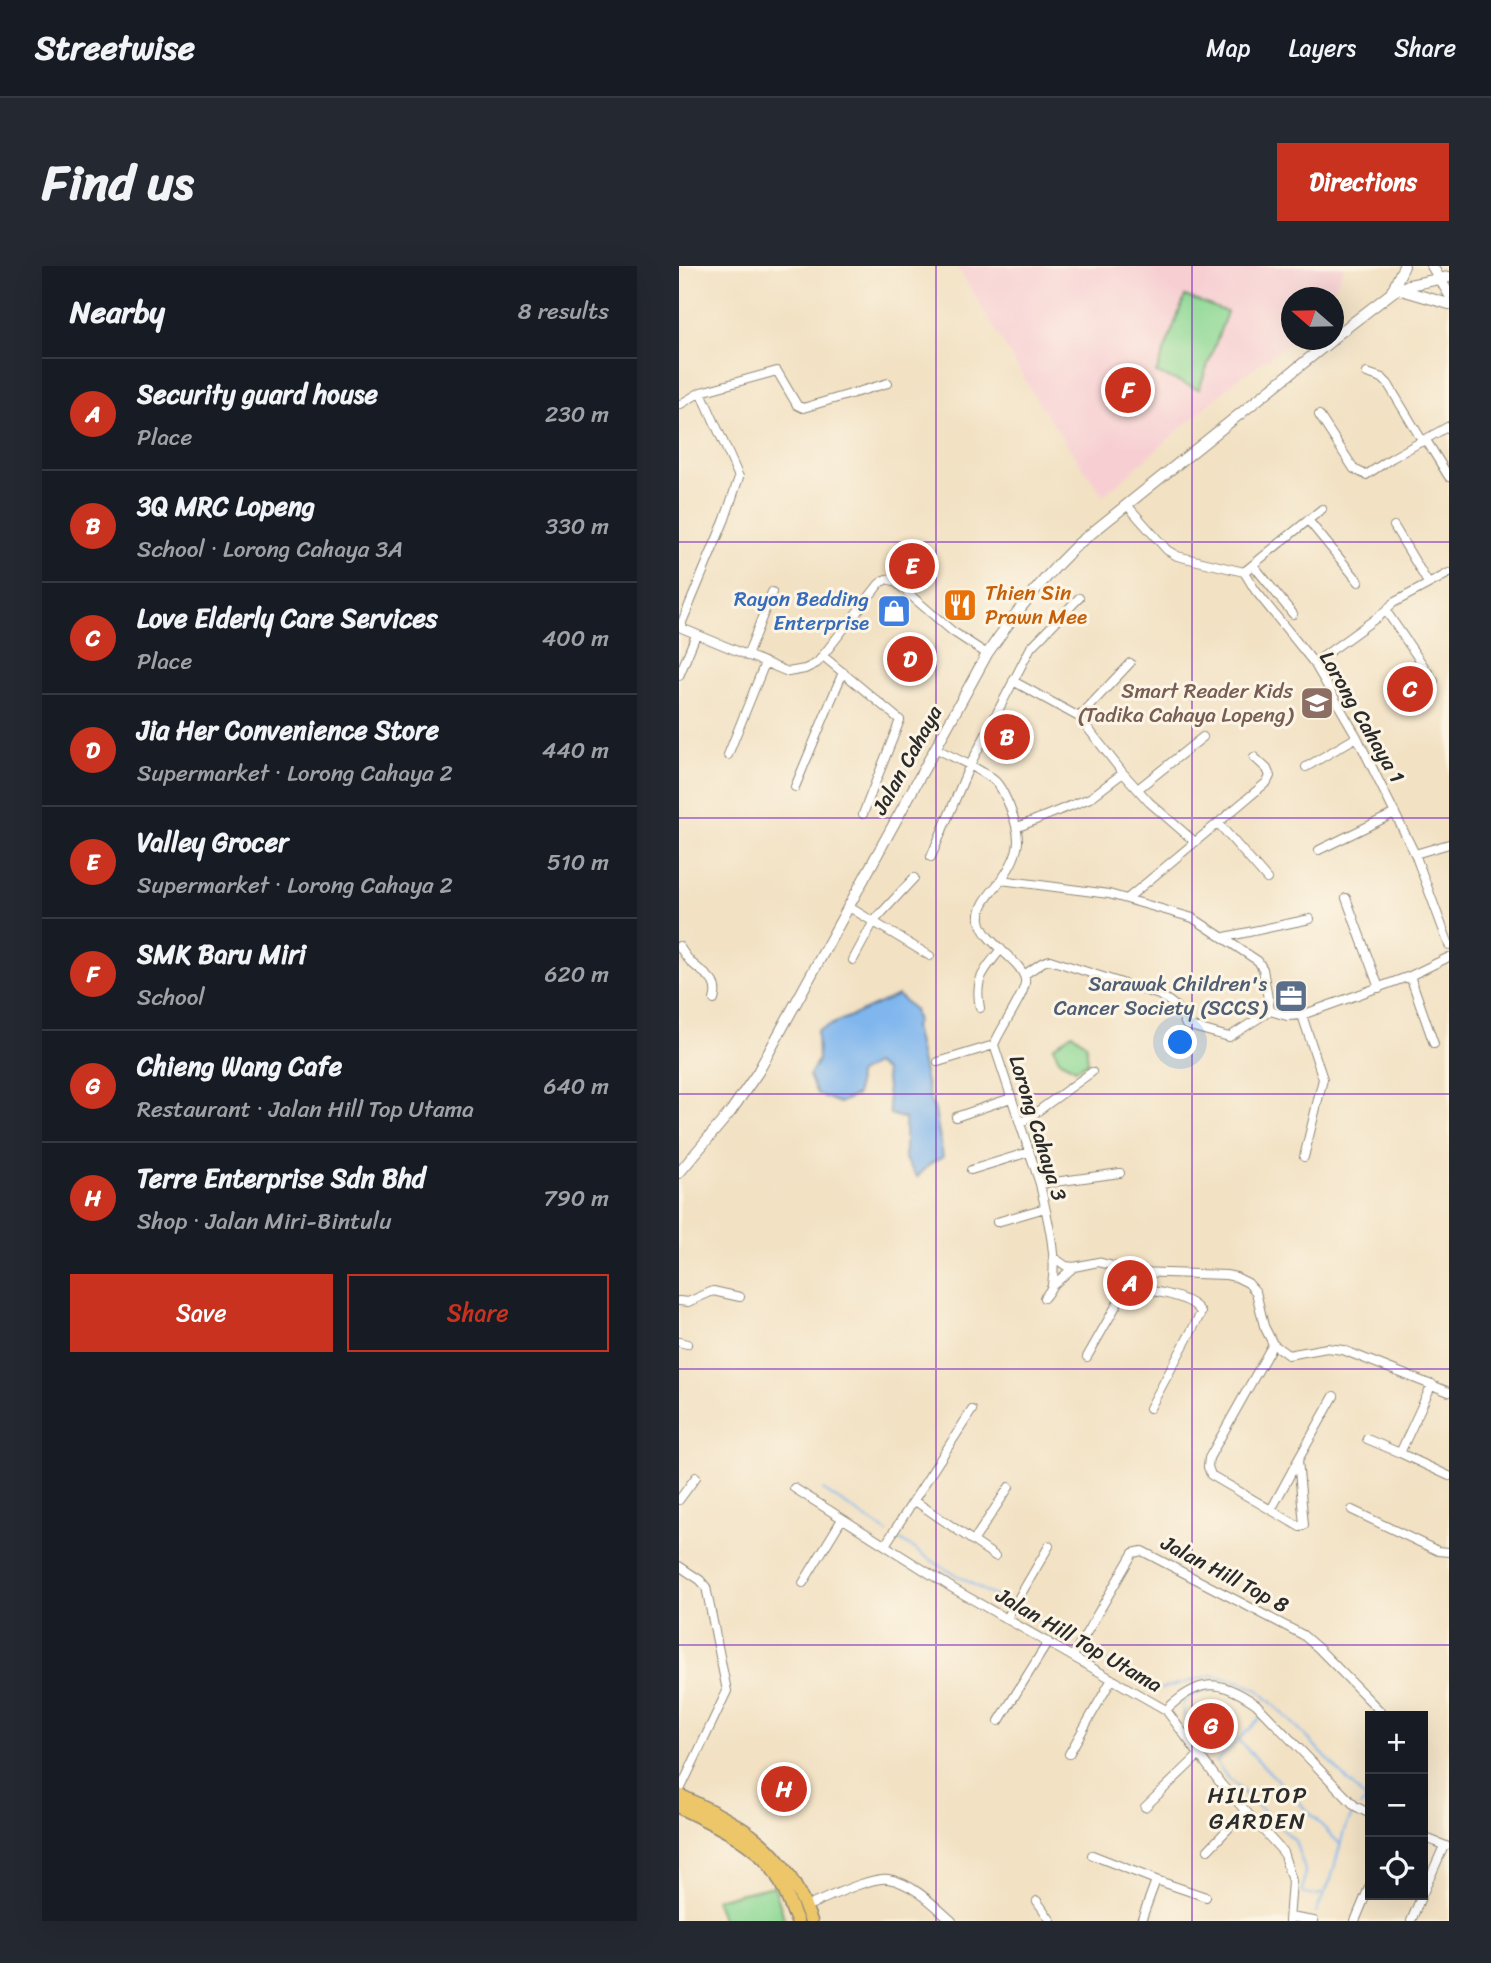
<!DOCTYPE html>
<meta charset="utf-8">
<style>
:root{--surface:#171b24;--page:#242831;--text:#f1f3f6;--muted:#9ea1a6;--line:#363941;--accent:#c8321e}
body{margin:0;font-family:Sriracha,sans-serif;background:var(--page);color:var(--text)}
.controls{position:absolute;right:21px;bottom:21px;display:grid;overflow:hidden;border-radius:0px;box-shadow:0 7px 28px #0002}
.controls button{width:63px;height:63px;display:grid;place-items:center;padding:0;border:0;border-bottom:2px solid var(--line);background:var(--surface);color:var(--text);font:35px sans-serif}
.compass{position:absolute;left:602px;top:21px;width:63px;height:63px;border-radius:50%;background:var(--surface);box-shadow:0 7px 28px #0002;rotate:290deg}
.you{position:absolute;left:502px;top:777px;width:24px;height:24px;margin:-18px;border:5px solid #fff;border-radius:50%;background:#1a73e8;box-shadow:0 0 0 10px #1a73e833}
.badge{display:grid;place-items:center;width:46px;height:46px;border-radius:50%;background:var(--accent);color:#fff;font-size:23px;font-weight:700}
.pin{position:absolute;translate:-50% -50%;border:4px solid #fff;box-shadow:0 2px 7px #0006}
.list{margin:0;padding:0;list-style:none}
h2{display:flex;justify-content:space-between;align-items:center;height:91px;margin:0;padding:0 28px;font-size:30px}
h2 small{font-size:23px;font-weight:400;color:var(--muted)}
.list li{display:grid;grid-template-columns:46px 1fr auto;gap:21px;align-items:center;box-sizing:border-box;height:112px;padding:0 28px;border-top:2px solid var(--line)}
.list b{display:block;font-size:26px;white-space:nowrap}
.list p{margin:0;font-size:23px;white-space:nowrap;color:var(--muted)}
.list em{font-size:23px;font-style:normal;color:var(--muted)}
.actions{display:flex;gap:14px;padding:21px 28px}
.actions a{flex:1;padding:16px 0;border:2px solid var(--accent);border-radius:0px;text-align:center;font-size:24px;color:var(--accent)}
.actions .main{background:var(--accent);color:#fff}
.icon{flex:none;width:38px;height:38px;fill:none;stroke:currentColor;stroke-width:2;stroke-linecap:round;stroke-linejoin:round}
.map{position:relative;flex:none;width:770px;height:1655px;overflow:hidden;border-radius:0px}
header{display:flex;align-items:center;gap:42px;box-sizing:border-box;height:98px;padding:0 35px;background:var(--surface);border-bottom:2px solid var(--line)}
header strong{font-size:33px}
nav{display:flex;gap:38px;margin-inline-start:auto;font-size:24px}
.intro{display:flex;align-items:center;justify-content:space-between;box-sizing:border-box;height:168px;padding:0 42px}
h1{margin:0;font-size:49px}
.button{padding:18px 32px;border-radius:0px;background:var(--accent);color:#fff;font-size:24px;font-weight:700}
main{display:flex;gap:42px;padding:0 42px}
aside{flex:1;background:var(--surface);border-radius:0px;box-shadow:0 7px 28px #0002}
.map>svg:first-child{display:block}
.built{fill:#f7cfd3}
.green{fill:#8dd894;stroke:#5c8260;stroke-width:2}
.water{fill:#7fb6ee;stroke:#55708c;stroke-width:2}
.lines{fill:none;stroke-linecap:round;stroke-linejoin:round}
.stream{stroke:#7fb6ee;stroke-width:2}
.minor-casing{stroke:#8e8677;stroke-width:10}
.tertiary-casing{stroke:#8e8677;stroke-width:12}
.trunk-casing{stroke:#8e8677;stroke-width:15}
.minor{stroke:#fff;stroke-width:8}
.tertiary{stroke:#fff;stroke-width:10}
.trunk{stroke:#ecc669;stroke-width:12}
.grid{fill:none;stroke:#7b2cbf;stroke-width:2;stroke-opacity:0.55}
.labels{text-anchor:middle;stroke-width:6;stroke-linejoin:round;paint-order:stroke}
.food-label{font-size:21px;fill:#c56008;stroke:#fcf5e5;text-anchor:start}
.shop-label{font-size:21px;fill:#366cbe;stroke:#fcf5e5;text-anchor:end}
.education-label{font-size:21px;fill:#785e54;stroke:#fcf5e5;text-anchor:end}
.street-label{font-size:21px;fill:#2b2b2b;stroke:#fcf5e5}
.service-label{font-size:21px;fill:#4e5e75;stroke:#fcf5e5;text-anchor:end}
.neighbourhood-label{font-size:23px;letter-spacing:2px;fill:#2b2b2b;stroke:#fcf5e5}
</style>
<header>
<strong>Streetwise</strong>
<nav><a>Map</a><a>Layers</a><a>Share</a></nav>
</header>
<div class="intro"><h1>Find us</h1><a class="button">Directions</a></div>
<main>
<aside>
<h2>Nearby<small>8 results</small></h2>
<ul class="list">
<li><span class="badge">A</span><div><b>Security guard house</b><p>Place</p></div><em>230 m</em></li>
<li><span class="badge">B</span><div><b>3Q MRC Lopeng</b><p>School · Lorong Cahaya 3A</p></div><em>330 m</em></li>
<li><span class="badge">C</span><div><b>Love Elderly Care Services</b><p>Place</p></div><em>400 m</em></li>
<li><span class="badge">D</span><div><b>Jia Her Convenience Store</b><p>Supermarket · Lorong Cahaya 2</p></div><em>440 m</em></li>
<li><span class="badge">E</span><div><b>Valley Grocer</b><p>Supermarket · Lorong Cahaya 2</p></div><em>510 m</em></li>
<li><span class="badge">F</span><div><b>SMK Baru Miri</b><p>School</p></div><em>620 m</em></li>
<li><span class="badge">G</span><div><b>Chieng Wang Cafe</b><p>Restaurant · Jalan Hill Top Utama</p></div><em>640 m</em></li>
<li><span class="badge">H</span><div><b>Terre Enterprise Sdn Bhd</b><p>Shop · Jalan Miri-Bintulu</p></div><em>790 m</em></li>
</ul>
<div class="actions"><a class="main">Save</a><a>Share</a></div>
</aside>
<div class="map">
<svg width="770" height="1655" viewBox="0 0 770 1655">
<rect width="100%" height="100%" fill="#fcf5e5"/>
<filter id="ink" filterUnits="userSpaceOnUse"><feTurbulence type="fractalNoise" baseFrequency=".0143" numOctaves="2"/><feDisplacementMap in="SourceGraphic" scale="14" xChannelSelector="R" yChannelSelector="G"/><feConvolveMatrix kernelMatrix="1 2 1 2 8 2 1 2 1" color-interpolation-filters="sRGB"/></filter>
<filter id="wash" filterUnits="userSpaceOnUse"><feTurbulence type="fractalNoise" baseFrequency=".00686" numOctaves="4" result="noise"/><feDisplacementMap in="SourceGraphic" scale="28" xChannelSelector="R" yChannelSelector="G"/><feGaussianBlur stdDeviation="1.57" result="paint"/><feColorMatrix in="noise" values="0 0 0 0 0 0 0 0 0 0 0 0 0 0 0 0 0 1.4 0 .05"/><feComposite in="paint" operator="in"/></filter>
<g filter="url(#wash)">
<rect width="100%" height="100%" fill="#f2e1c3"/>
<path class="built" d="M278,0h388l-14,31 -40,1v42h3l-55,38 -136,118 -65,-94z"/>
<path class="green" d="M506,30l42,16 -28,77 -43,-16z
M393,767l14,11 2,18 -12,7 -16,-8 -7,-14z
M95,1620l11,35h-62l-8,-22z"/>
<path class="water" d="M219,729l16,15 3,12 -3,4 16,75 5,9 8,47 -12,6 -14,14 -12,-18v-40l-15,-5 -5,-43 -10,-7 -17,10 -1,21 -18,8 -22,-9 -8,-18 9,-16 -1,-29z"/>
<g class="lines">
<path class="stream" d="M144,1224l64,42
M218,1272l45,29 66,37
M339,1344l57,32
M406,1382l71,42 57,-15 28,7 17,8 41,39 68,72
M560,1475l101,103
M529,1486l-22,-29 -4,-18 8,-9 21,-7
M537,1496l47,-47
M538,1497l10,14 68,64 10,29 -2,23 13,2 9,-2
M681,1540l10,-8
M637,1646l15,-33 13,-48 11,-22"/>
</g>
</g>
<g filter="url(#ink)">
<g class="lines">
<g class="minor-casing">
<path id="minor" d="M688,107l15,5 6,6 35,58
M22,126l76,-21 20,34 6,3 85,-25
M0,139l22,-13 38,85 -14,42 -45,108
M640,149l35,54 12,6 26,-17 57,-32
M747,174l23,37
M448,239l40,45 10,6 67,16 11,18 59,73 43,74 58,117 34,91
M629,254l51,62
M715,260l34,57
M575,300l39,48
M565,306l78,-63
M707,345l48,70
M0,361l109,45 17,-3 12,-6 62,-79 7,-5 8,2 58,50 35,23
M68,390l25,-64
M144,390l77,64 -37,94
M635,397l72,-52 7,-8 56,-30
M0,410l17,-41
M334,415l66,36 44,56
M400,451l51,-54
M256,482c18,10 46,20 61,34 6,6 9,15 13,23 13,32 13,45 -7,74 -9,12 -24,25 -22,41 3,23 40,38 45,59 3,12 -25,49 -31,66l46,139c6,29 18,71 12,100 0,5 -5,10 -8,14
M49,489l37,-92
M627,501l51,-30
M116,521l48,-115
M460,522l64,-51
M539,557l49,56
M339,561l72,-29 33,-25 26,29 46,40
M640,584l76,-37
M736,588l34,-10
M252,591l38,-90 62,-120 48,-49
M322,614l108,14 84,24 65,43 5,8 7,42 17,5 15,-1 108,-39 39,-19
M449,632l139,-116 3,-6 -3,-7 -13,-12
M667,632l33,90
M170,641l81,49
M546,671l85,-18
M0,680c4,6 8,13 14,18 12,11 27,16 21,36
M174,694l21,-39 40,-43
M345,709l19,-13 7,-2 109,35c15,8 21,14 27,30l43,12 41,-26
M731,710l24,68
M301,742c-6,-30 4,-37 21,-59
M623,749l21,64 -19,78
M259,796l56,-17
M277,851l55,-19
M341,858l72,-52
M292,904l58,-18
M361,918l80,-11
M318,956l48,-14
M374,991l13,9 8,1 24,-5 39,10 89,3 10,2 12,6 8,9 8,34 9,18 -64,114 -1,9 3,8 89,52 4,-2 -6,-65 36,-64
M373,1020l22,-19
M446,1024l3,-20
M0,1035l9,1 25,-11 27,6
M0,1076l8,2
M594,1078l15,11 39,-7 16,2 106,42
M408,1091l38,-67c18,-3 69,6 76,23l-51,95
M753,1118l-32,69 49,23
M688,1173l33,14
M115,1222l160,101 212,121 55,74 62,68 9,29 -3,40
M0,1234l17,-23
M236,1235l80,55
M592,1244l27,-50
M673,1244l86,41 11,1
M295,1274l35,-53
M206,1279l87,-135
M0,1300l21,14 6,7 21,104 -48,101
M124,1317l39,-64
M328,1352l42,-72
M394,1390l60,-103 9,-2 161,84 15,13 67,68
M487,1444c33,-32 53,-32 90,-6l99,102 15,8
M320,1455l49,-79
M390,1488l43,-75
M466,1541l54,-52
M744,1571l23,9
M529,1584l37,-39
M413,1589l64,25 50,17
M744,1627l21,-47
M358,1635l14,20
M126,1641c18,-7 66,-31 83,-28 25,4 46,26 64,42
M611,1651l24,4
M462,1655l15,-41
M676,1655l15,-36
M732,1655l11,-26"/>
</g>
<g class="tertiary-casing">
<path id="tertiary" d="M753,0l17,28
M719,23l51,15
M712,27l13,-27
M654,72l61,-47 15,-6 40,-8
M0,907l52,-62 27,-39 229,-418c27,-40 56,-76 91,-110l254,-204"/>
</g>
<g class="trunk-casing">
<path id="trunk" d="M0,1529c68,33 104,51 132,126
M0,1541c31,16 70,31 92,60 12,15 18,36 26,54"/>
</g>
<use href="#minor" class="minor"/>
<use href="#tertiary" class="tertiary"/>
<use href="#trunk" class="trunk"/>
</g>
</g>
<path class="grid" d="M257,0v1655M513,0v1655M0,276h770M0,552h770M0,828h770M0,1103h770M0,1379h770"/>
<defs>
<g id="restaurant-square" transform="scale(1.75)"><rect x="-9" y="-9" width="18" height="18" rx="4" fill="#e8710a" stroke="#fcf5e5"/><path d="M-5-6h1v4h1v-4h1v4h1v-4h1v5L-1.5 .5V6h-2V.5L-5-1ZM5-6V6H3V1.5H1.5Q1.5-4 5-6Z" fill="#fff"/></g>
<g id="shop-square" transform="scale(1.75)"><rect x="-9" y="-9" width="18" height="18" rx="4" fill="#3f7fe0" stroke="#fcf5e5"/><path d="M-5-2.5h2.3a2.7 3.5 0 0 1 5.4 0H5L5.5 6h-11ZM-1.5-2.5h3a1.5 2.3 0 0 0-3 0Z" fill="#fff"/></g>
<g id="school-square" transform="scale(1.75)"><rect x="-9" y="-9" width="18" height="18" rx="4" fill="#8d6e63" stroke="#fcf5e5"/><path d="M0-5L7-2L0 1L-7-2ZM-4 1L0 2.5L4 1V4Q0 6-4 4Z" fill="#fff"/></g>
<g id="office-square" transform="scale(1.75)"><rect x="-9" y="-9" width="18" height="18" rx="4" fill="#5c6f8a" stroke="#fcf5e5"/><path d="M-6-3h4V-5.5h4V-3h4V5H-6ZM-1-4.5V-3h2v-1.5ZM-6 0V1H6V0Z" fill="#fff"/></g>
</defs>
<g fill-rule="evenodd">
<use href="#restaurant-square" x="281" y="339"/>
<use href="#shop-square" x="215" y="345"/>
<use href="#school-square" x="638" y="437"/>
<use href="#office-square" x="612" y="730"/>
</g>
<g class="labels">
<g class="food-label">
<text x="306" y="334">Thien Sin<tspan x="306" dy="24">Prawn Mee</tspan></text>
</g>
<g class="shop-label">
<text x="190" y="340">Rayon Bedding<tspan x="190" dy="24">Enterprise</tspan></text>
</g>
<g class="education-label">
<text x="614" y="432">Smart Reader Kids<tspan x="614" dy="24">(Tadika Cahaya Lopeng)</tspan></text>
</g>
<g class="street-label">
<text transform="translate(683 451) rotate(60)" y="7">Lorong Cahaya 1</text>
<text transform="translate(228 494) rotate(-61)" y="7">Jalan Cahaya</text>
<text transform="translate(359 862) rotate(73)" y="7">Lorong Cahaya 3</text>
<text transform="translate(546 1308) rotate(28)" y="7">Jalan Hill Top 8</text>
<text transform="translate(400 1374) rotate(30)" y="7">Jalan Hill Top Utama</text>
</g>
<g class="service-label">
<text x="588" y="725">Sarawak Children's<tspan x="588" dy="24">Cancer Society (SCCS)</tspan></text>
</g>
<g class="neighbourhood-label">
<text x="579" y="1537">HILLTOP<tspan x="579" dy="26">GARDEN</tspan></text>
</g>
</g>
</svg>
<div class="controls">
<button>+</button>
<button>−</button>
<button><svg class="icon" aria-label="locate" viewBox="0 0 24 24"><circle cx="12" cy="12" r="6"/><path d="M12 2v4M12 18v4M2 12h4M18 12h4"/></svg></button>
</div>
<svg class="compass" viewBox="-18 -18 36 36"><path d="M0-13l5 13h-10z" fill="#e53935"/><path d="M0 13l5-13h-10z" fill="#9ea1a6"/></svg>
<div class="you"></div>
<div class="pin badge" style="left:451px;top:1017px">A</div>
<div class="pin badge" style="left:328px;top:471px">B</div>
<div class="pin badge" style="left:731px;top:423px">C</div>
<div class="pin badge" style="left:231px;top:393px">D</div>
<div class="pin badge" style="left:233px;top:300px">E</div>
<div class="pin badge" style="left:449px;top:124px">F</div>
<div class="pin badge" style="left:532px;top:1460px">G</div>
<div class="pin badge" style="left:105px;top:1523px">H</div>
</div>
</main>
